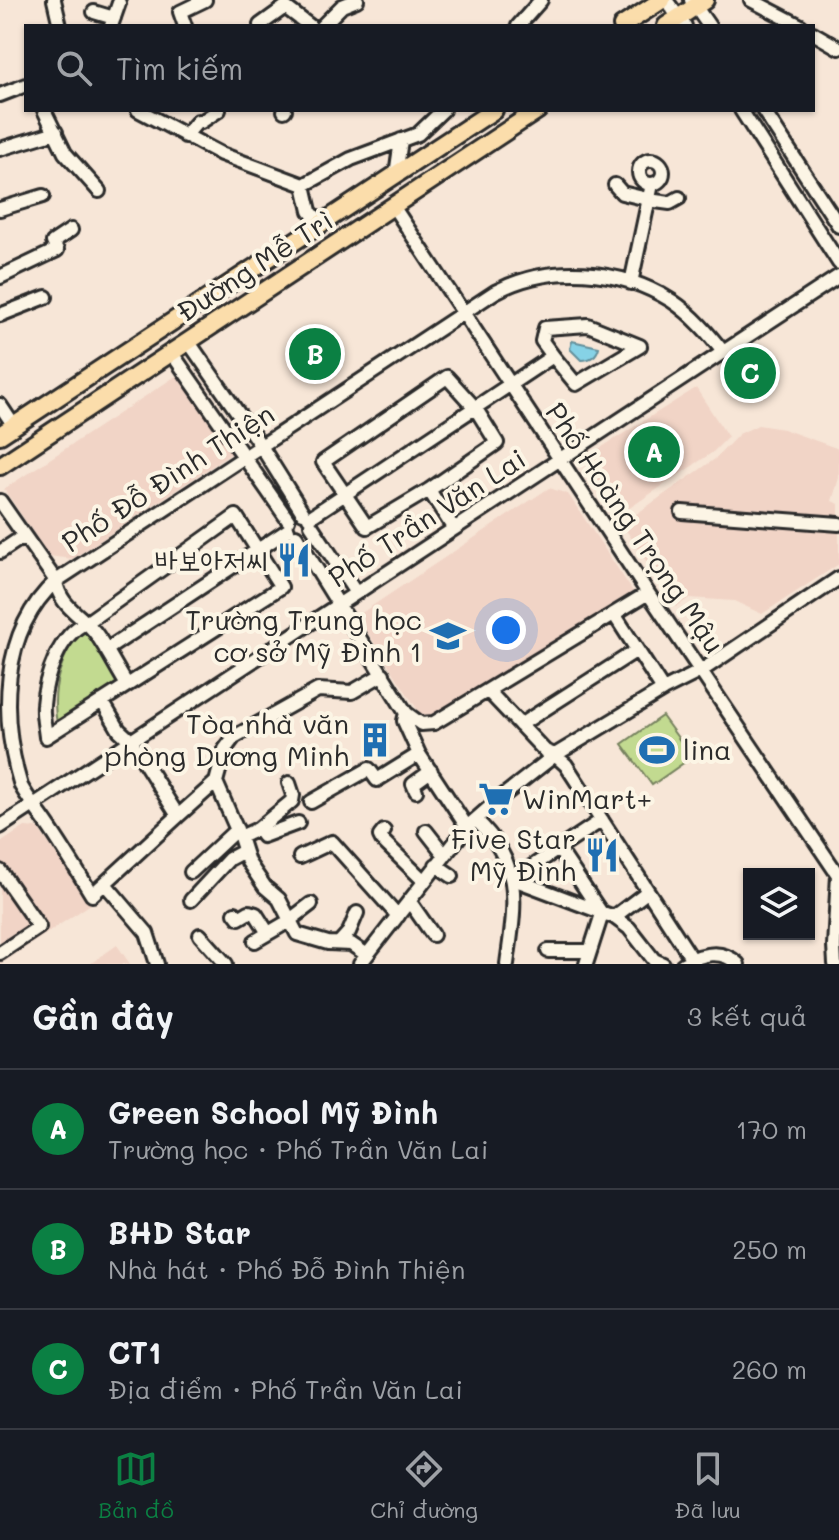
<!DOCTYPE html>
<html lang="vi">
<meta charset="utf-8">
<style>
:root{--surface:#171b24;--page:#242831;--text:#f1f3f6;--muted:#9ea1a6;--line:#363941;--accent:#0b8043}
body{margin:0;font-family:Mali,"Poor Story",sans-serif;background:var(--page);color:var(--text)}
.controls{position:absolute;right:24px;bottom:24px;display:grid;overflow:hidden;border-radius:0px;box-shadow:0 2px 6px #0004}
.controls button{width:72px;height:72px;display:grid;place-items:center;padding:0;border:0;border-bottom:2px solid var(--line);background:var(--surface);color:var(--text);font:40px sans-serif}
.you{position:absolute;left:506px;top:630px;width:28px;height:28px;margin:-20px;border:6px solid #fff;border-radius:50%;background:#1a73e8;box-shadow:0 0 0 12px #1a73e833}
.badge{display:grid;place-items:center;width:52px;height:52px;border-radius:50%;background:var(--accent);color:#fff;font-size:26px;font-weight:700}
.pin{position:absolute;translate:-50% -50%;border:4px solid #fff;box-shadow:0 2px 8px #0006}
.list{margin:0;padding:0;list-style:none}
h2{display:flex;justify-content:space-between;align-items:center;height:104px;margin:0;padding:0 32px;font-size:34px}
h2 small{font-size:26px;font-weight:400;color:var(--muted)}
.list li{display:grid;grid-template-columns:52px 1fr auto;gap:24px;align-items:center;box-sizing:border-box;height:120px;padding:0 32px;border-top:2px solid var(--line)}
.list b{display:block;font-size:30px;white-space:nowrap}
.list p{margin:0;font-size:26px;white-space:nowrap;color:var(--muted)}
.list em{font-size:26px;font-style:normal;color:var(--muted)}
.icon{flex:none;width:44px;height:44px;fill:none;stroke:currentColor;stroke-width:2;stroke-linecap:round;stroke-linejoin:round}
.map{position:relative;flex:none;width:839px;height:964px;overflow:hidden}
.search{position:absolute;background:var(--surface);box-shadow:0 2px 6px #0004;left:24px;right:24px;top:24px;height:88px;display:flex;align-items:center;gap:20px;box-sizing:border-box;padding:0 28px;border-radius:0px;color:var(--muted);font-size:30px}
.sheet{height:464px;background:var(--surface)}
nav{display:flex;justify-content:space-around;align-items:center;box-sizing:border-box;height:112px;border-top:2px solid var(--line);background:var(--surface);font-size:22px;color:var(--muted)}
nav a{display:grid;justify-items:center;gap:4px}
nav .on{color:var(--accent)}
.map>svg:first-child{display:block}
.built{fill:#f1d4c6}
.green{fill:#c2da90;stroke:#76825e;stroke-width:2}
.water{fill:#86d2e6;stroke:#628f9b;stroke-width:2}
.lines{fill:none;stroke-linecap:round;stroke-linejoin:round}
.minor-casing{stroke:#2b2b2b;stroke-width:18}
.major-casing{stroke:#2b2b2b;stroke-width:22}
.minor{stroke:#fcf5e5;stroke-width:12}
.major{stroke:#fbddab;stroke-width:16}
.labels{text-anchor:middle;stroke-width:8;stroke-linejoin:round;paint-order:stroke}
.street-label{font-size:28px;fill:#2b2b2b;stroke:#fcf5e5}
.poi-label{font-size:28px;fill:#2b2b2b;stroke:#fcf5e5;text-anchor:end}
</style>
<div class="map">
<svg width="839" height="964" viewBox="0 0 839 964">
<rect width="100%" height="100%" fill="#f7e6d7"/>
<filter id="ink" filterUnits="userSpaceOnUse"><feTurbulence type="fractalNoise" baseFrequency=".0125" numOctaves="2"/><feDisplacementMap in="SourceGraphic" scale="16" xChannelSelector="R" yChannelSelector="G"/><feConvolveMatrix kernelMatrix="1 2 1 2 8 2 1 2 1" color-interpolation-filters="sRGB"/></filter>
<g filter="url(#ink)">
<path class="built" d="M179,374l53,79 -160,106 -23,-3 -45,-67z
M696,388l32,49 -15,15 -97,65 -27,-42 5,-23z
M758,425l25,4 56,20v29l-7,23 7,3v60l-77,50 -28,-13 -45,-3 -13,9 -54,-83 93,-65 24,-25z
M549,488l19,6 68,102 -210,127 -69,-107z
M25,827l13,1 53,76 -91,60v-121z
M117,945l13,19h-40z"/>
<path class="green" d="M86,623l41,62 -69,43c-9,-38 3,-75 28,-105z
M662,716l30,41 -40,28 -30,-41z"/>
<path class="water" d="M572,341l27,6c-2,9 -9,13 -18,13l-11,-11z"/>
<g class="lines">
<g class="minor-casing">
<path id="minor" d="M54,0l6,26
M666,0l19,26
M691,0l18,26
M751,0l50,26
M285,7l25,19
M94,12l20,6
M260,25l25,-18
M111,26l8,-23
M185,26l-5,-14 25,-12
M322,26l20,-20 15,-6
M518,26l23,-26
M813,33l26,15
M0,95l26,-10
M44,110l21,43 34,38
M138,110l83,44 83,31
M741,110l98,153
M763,110l76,116
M284,111l1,-1
M185,136l13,-15 3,1 18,-12
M0,149l56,-17
M639 172a12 12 0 1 1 24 0a12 12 0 1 1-24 0Z
M396,175l5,-35
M304,185l47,-26 67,-25 25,-24
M304,185l6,26 11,13
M615,185l7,8 21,5
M648,200l22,3 9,-5
M393,206l255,387 190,282
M0,209l43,-13
M0,277l57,-27 -4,-8 18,-12
M631,283l21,-99
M0,315l46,-18
M188,341l73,105 42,67
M171,352l117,168
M447,377l29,32 21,34 -68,47 -62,37 -44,-65z
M0,405l14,21
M429,490l25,39
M0,501l56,80c3,26 28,35 41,54 11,16 20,34 30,50
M682,512l157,12
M236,516l45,71 -235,150c-1,-10 -4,-22 -3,-32 2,-27 16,-71 43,-82z
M309,518l244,-162 23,28 64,-38 -52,-21 -43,3 -3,13 11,15
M311,525l45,68
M296,536l110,177 15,11 13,-1 214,-130
M0,552l24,-16
M614,614l49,76
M106,650l182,-120
M489,692l56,59 10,4 11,10 126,194
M102,701l17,29 12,11 47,75 -86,79c-16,-26 -32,-53 -50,-78 -7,-10 -15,-20 -21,-31 -21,-69 -21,-154 35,-205l439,-289c54,-29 125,-24 177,9 21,14 37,33 52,52
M406,713l-2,8 15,33 48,73
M520,725l117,-75
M216,782l24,55 8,25 17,25 14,12 18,35 31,9 23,1 16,11
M416,791l-3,-7 18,-13
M311,802l58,-33 8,11 42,-26
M178,816l38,-34 9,-33 9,-12 84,-47 34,2 31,-18
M476,820c48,45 39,84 31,144
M0,827l839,-551
M258,829l5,7 35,-13
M384,831l-4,5 2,4 42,41
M426,831l18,23
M240,837l18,-8 34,-28 1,-6 -4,-12
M558,848l44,66 -16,50
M300,857l32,-15 66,74
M436,865l16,11
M0,871l39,56 -39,26
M191,872l46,-43
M513,879l101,38 15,11 25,32 9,4
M513,879l89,-59
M106,885l41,48 10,31
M191,900l38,-41 15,-8
M410,902l23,33
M235,913l4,5 10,-6 7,2 12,19
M614,917l33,-25
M290,920l21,-16
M200,935l26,29
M255,941l29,-17h5
M339,943l10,-11 8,-19
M548,951h42
M360,964l107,-137 32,-28 56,-44 108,-65 38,-19 138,-93
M683,964c18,-10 38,-16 55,0
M835,964l-1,-18 4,-71"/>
</g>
<g class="major-casing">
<path id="major" d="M622,26l40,-26
M666,26l39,-26
M0,435l494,-325
M0,466l538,-356"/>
</g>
<use href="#minor" class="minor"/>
<use href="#major" class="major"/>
</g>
</g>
<defs>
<g id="restaurant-bare" transform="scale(2.76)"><path d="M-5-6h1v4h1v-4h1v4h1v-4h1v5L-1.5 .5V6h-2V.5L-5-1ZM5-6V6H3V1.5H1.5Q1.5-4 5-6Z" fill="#1f6fb2" stroke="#fcf5e5" stroke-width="2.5" paint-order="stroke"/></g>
<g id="school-bare" transform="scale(2.76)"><path d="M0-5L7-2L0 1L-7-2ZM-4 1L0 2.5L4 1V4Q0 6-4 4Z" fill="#1f6fb2" stroke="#fcf5e5" stroke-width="2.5" paint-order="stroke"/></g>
<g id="building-bare" transform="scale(2.76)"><path d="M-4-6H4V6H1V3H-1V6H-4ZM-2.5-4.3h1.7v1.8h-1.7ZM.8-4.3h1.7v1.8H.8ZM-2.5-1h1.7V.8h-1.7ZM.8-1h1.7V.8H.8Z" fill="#1f6fb2" stroke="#fcf5e5" stroke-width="2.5" paint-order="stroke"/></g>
<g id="stadium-bare" transform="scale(2.76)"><path d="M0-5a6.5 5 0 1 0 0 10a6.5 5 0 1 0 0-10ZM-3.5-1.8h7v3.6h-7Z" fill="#1f6fb2" stroke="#fcf5e5" stroke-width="2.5" paint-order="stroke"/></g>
<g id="supermarket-bare" transform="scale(2.76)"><path d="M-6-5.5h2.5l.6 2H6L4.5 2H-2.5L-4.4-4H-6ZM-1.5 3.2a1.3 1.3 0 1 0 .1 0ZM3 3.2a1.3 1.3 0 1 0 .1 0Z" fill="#1f6fb2" stroke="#fcf5e5" stroke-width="2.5" paint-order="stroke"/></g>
</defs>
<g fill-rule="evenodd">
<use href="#restaurant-bare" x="294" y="560"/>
<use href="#school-bare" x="448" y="636"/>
<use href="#building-bare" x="375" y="740"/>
<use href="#stadium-bare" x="657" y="750"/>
<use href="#supermarket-bare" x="496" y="799"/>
<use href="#restaurant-bare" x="602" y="855"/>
</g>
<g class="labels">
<g class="street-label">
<text transform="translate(255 266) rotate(-33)" y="10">Đường Mễ Trì</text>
<text transform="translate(168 478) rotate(-33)" y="10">Phố Đỗ Đình Thiện</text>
<text transform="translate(427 518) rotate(-33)" y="10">Phố Trần Văn Lai</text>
<text transform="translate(635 528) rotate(56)" y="10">Phố Hoàng Trọng Mậu</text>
</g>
<g class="poi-label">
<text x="268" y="570">바보아저씨</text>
<text x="422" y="630">Trường Trung học<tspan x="422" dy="32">cơ sở Mỹ Đình 1</tspan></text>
<text x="349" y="734">Tòa nhà văn<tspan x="349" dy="32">phòng Dương Minh</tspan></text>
<text x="683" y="760" text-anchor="start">lina</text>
<text x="522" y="809" text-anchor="start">WinMart+</text>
<text x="576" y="849">Five Star<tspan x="576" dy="32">Mỹ Đình</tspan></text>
</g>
</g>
</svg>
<div class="controls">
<button><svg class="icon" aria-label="layers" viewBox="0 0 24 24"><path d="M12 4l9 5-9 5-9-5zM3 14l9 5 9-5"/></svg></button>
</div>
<div class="you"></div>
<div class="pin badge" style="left:654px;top:452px">A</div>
<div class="pin badge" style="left:315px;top:354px">B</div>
<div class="pin badge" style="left:750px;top:373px">C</div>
<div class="search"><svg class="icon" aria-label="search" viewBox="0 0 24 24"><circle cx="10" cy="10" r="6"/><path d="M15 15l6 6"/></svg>Tìm kiếm</div>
</div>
<section class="sheet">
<h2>Gần đây<small>3 kết quả</small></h2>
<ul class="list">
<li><span class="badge">A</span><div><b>Green School Mỹ Đình</b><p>Trường học · Phố Trần Văn Lai</p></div><em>170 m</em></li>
<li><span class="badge">B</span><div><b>BHD Star</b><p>Nhà hát · Phố Đỗ Đình Thiện</p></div><em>250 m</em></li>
<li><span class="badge">C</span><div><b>CT1</b><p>Địa điểm · Phố Trần Văn Lai</p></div><em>260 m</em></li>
</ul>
</section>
<nav>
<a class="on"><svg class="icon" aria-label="map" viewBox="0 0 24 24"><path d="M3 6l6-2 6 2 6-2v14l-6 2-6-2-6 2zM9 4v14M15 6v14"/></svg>Bản đồ</a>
<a><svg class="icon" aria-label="directions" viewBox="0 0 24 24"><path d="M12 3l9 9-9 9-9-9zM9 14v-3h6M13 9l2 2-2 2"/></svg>Chỉ đường</a>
<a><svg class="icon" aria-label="saved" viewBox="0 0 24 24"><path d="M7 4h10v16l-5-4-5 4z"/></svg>Đã lưu</a>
</nav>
